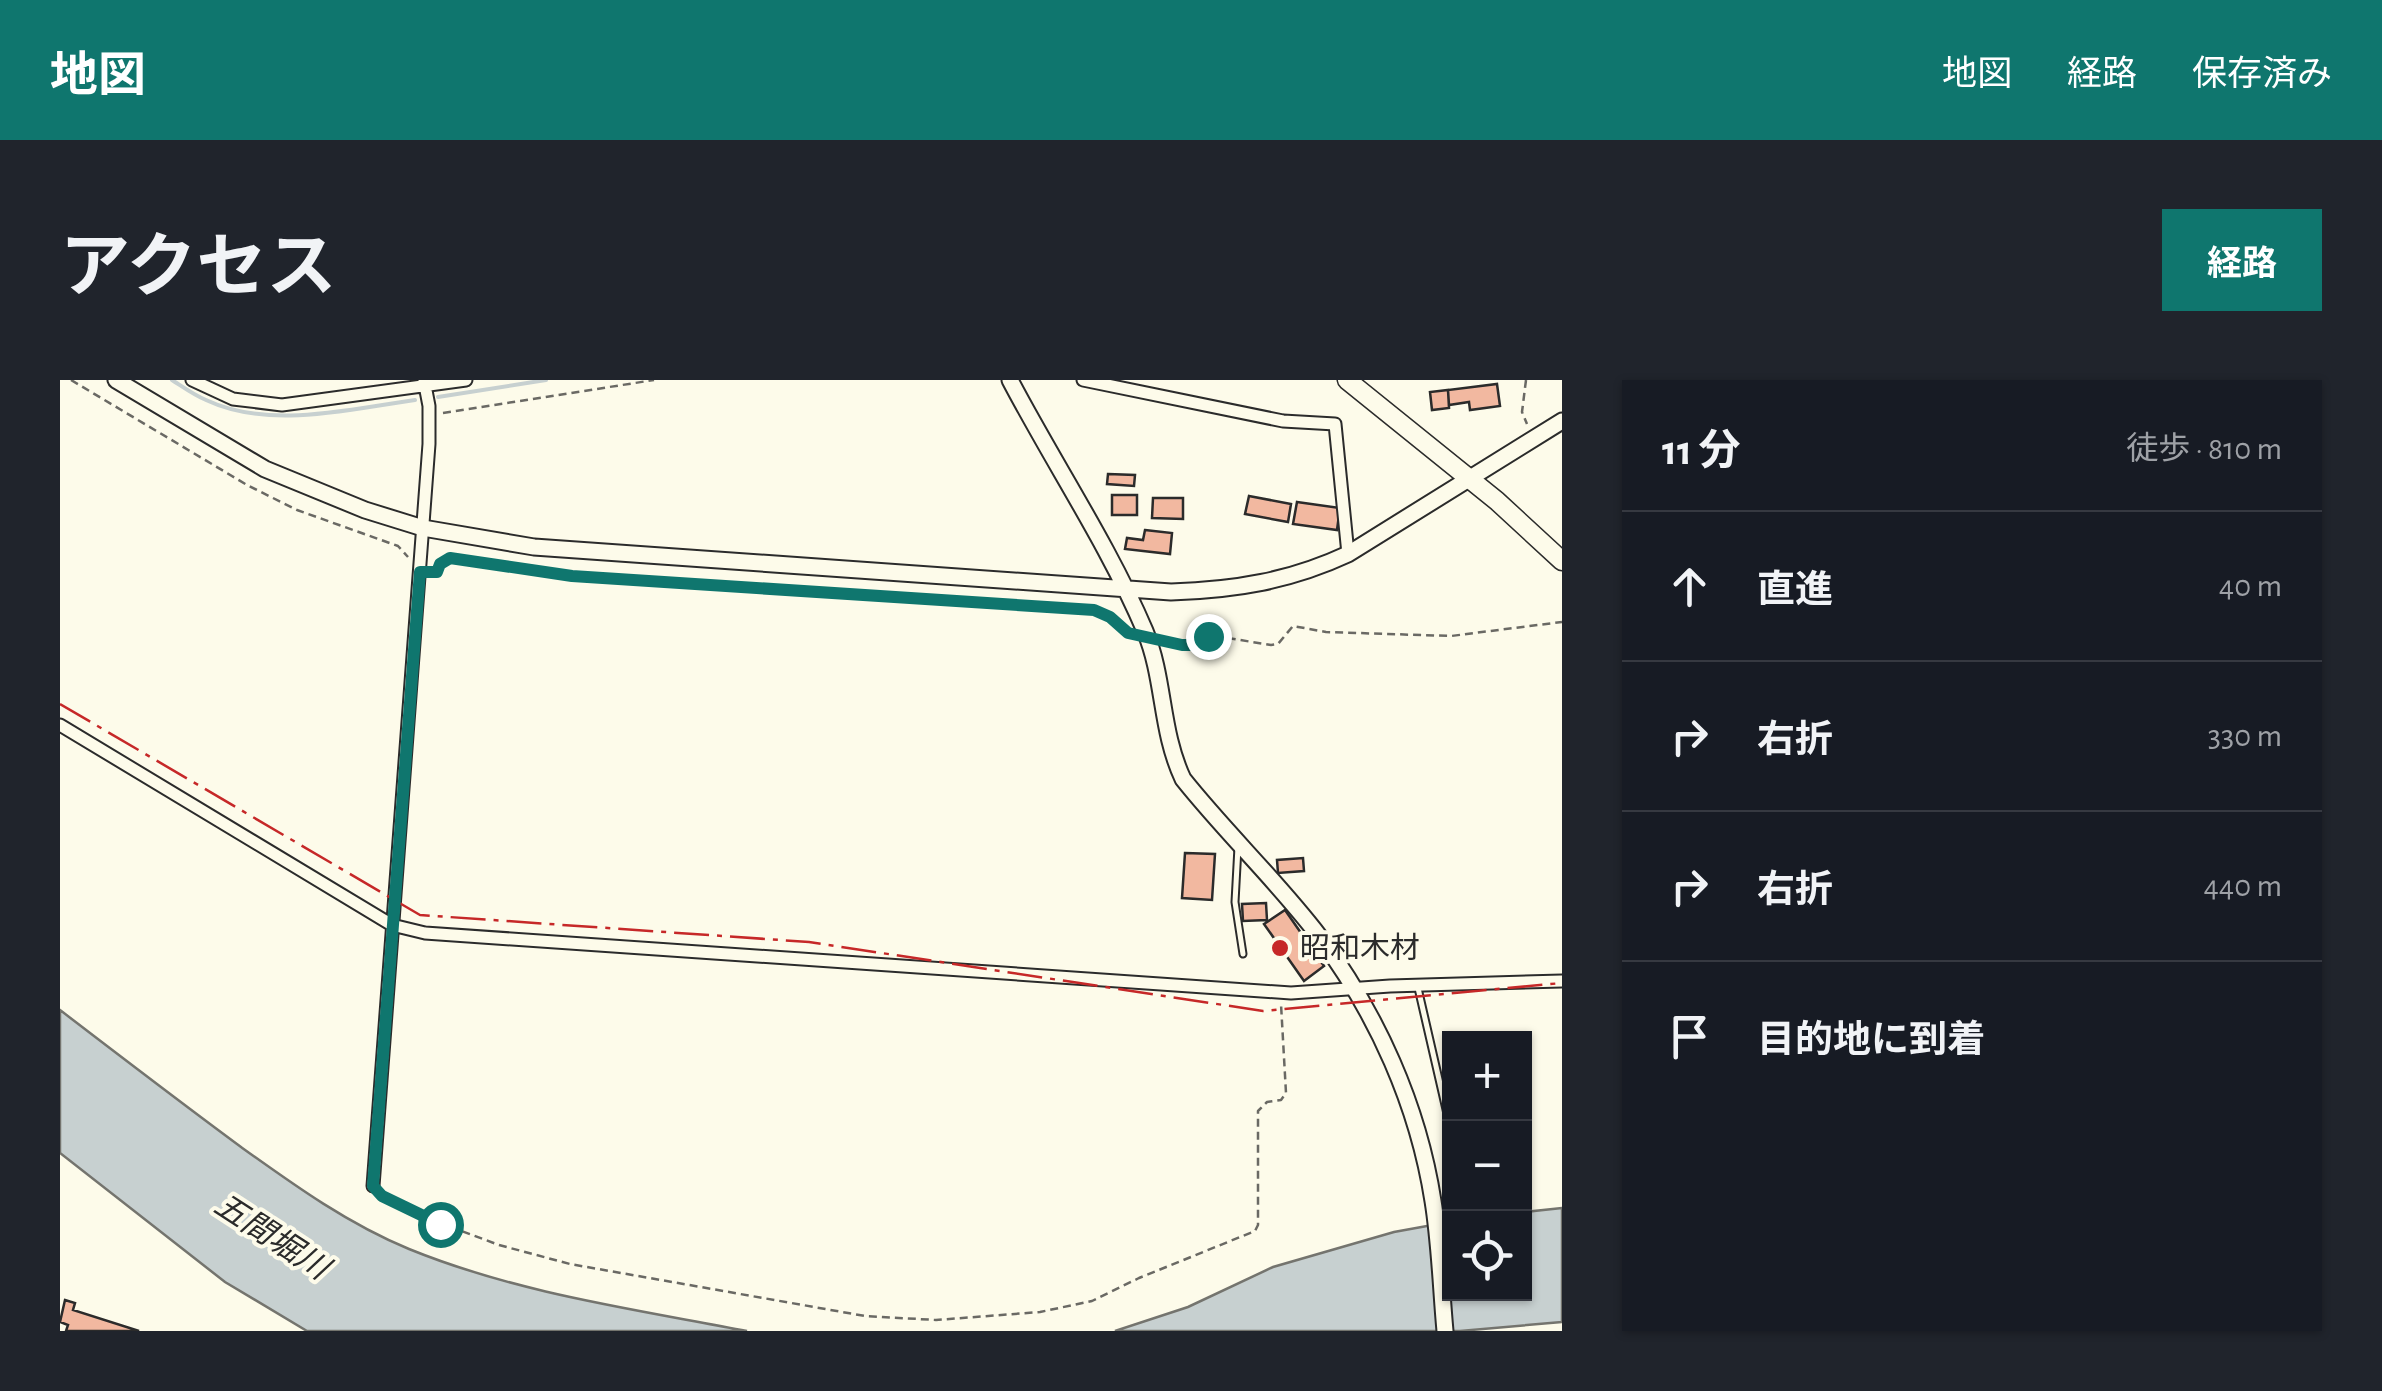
<!DOCTYPE html>
<html lang="ja">
<meta charset="utf-8">
<style>
:root{--surface:#171b24;--page:#20242c;--text:#f1f3f6;--muted:#9ea1a6;--line:#363941;--accent:#0f766e}
body{margin:0;font-family:"Alegreya Sans","Noto Sans JP",sans-serif;background:var(--page);color:var(--text)}
.controls{position:absolute;right:30px;bottom:30px;display:grid;overflow:hidden;border-radius:0px;box-shadow:0 2px 8px #0004}
.controls button{width:90px;height:90px;display:grid;place-items:center;padding:0;border:0;border-bottom:2px solid var(--line);background:var(--surface);color:var(--text);font:50px sans-serif}
.stop{position:absolute;width:30px;height:30px;margin:-22px;border:8px solid #0f766e;border-radius:50%;background:#fff}
.stop.end{background:#0f766e;border-color:#fff;box-shadow:0 2px 10px #0008}
.list{margin:0;padding:0;list-style:none}
h2{display:flex;justify-content:space-between;align-items:center;height:130px;margin:0;padding:0 40px;font-size:42px}
h2 small{font-size:32px;font-weight:400;color:var(--muted)}
.list li{display:grid;grid-template-columns:65px 1fr auto;gap:30px;align-items:center;box-sizing:border-box;height:150px;padding:0 40px;border-top:2px solid var(--line)}
.list b{display:block;font-size:38px;white-space:nowrap}
.list em{font-size:32px;font-style:normal;color:var(--muted)}
.icon{flex:none;width:55px;height:55px;fill:none;stroke:currentColor;stroke-width:2;stroke-linecap:round;stroke-linejoin:round}
.map{position:relative;flex:none;width:1502px;height:951px;overflow:hidden;border-radius:0px}
header{display:flex;align-items:center;gap:60px;box-sizing:border-box;height:140px;padding:0 50px;background:var(--accent);color:#fff}
header strong{font-size:48px}
nav{display:flex;gap:55px;margin-inline-start:auto;font-size:35px}
.intro{display:flex;align-items:center;justify-content:space-between;box-sizing:border-box;height:240px;padding:0 60px}
h1{margin:0;font-size:70px}
.button{padding:25px 45px;border-radius:0px;background:var(--accent);color:#fff;font-size:35px;font-weight:700}
main{display:flex;gap:60px;padding:0 60px}
aside{flex:1;background:var(--surface);border-radius:0px;box-shadow:0 2px 8px #0004}
.map>svg:first-child{display:block}
.water{fill:#c7d0d0;stroke:#74746e;stroke-width:2.5}
.lines{fill:none;stroke-linecap:round;stroke-linejoin:round}
.stream{stroke:#c7d0d0;stroke-width:4}
.building{fill:#f2b8a0;stroke:#2b2b2b;stroke-width:2.5}
.lane-casing{stroke:#2b2b2b;stroke-width:9}
.street-casing{stroke:#2b2b2b;stroke-width:15}
.secondary-casing{stroke:#2b2b2b;stroke-width:19}
.primary-casing{stroke:#2b2b2b;stroke-width:21}
.path{stroke:#6a6964;stroke-width:2.5;stroke-dasharray:8 5;stroke-linecap:butt}
.lane{stroke:#fdfbea;stroke-width:5}
.street{stroke:#fdfbea;stroke-width:11}
.secondary{stroke:#fdfbea;stroke-width:15}
.primary{stroke:#fdfbea;stroke-width:18}
.power{stroke:#c62828;stroke-width:2.5;stroke-dasharray:35 8 5 8;stroke-linecap:butt}
.route{stroke:#0f766e;stroke-width:12}
.poi-dot{fill:#c62828;stroke:#fdfbea;stroke-width:4}
.labels{text-anchor:middle;stroke-width:8;stroke-linejoin:round;paint-order:stroke}
.poi-label{font-size:30px;fill:#2b2b2b;stroke:#fdfbea;text-anchor:start}
.water-label{font-size:32px;font-style:italic;fill:#2b2b2b;stroke:#fdfbea}
</style>
<header>
<strong>地図</strong>
<nav><a>地図</a><a>経路</a><a>保存済み</a></nav>
</header>
<div class="intro"><h1>アクセス</h1><a class="button">経路</a></div>
<main>
<div class="map">
<svg width="1502" height="951" viewBox="0 0 1502 951">
<rect width="100%" height="100%" fill="#fdfbea"/>
<path class="water" d="M0,630c60,46 120,92 181,137 53,38 107,77 168,102 108,44 224,60 338,82h-440l-82,-49 -165,-129z
M1502,828v114l-102,9h-345l73,-24 85,-40 121,-35 55,-10 1,72h74l1,-82z"/>
<g class="lines">
<path class="stream" d="M112,0c11,7 22,15 34,20 64,30 142,9 209,0
M378,17l108,-17"/>
</g>
<path class="building" d="M1437,4l3,22 -30,4 -1,-8 -20,3 -1,-15z
M1388,10l1,18 -17,2 -2,-18z
M1048,94l27,1 -1,11 -27,-2z
M1052,115h25v20h-25z
M1189,116l42,8 -3,18 -43,-8z
M1093,118h30v21l-31,-1z
M1237,122l43,6 -3,22 -44,-6z
M1085,150l27,3 -2,21 -45,-5 2,-11 16,2z
M1125,473l30,1 -3,46 -30,-2z
M1243,478l1,13 -26,2 -1,-13z
M1206,523l1,17 -24,1 -1,-17z
M1225,530l39,56 -20,15 -40,-57z
M5,920l10,3 -2,7 66,21h-73l2,-6 -8,-3z"/>
<g class="lines">
<g class="lane-casing">
<path id="lane" d="M1178,467l-3,55 8,52
M1358,608l32,139"/>
</g>
<g class="street-casing">
<path id="street" d="M132,0l41,19 49,6 184,-25
M1023,0l200,41 52,3 13,130
M0,345l332,200 33,8 866,60 99,-7 172,-5
M313,806l56,-742v-38l-5,-26"/>
</g>
<g class="secondary-casing">
<path id="secondary" d="M56,0l149,89 100,41 58,18 111,19 637,45c64,-2 119,-11 177,-38l214,-133
M950,0c44,84 98,164 135,251 20,48 15,99 38,148 43,54 94,102 136,157 58,78 99,169 114,265 7,43 8,87 12,130"/>
</g>
<g class="primary-casing">
<path id="primary" d="M1287,0l150,121 65,60"/>
</g>
<path class="path" d="M11,0l176,105 50,25 101,36 10,11
M1466,0l-4,32 5,12
M383,33l211,-33
M369,192h8l3,-8 10,-6 122,18 522,33 38,25
M1105,260l26,5 24,-9 56,9 7,-1 15,-18 33,6 125,4 111,-14
M320,813l60,30 59,22 71,19 295,52 71,4 104,-8 52,-11 47,-23 116,-47 3,-6v-114l9,-9 14,-2 5,-7 -5,-89"/>
<use href="#lane" class="lane"/>
<use href="#street" class="street"/>
<use href="#secondary" class="secondary"/>
<use href="#primary" class="primary"/>
<path class="power" d="M0,324l360,211 389,27 454,69 299,-28"/>
</g>
<g class="lines">
<path class="route" d="M380,844l-58,-28 -9,-10 47,-614h17l3,-8 10,-6 122,18 522,34 16,7 18,16 54,12h9l17,-9"/>
</g>
<circle class="poi-dot" cx="1220" cy="568" r="10"/>
<g class="labels">
<g class="poi-label">
<text x="1240" y="578">昭和木材</text>
</g>
<g class="water-label">
<text transform="translate(212 856) rotate(33)" y="11">五間堀川</text>
</g>
</g>
</svg>
<div class="controls">
<button>+</button>
<button>−</button>
<button><svg class="icon" aria-label="locate" viewBox="0 0 24 24"><circle cx="12" cy="12" r="6"/><path d="M12 2v4M12 18v4M2 12h4M18 12h4"/></svg></button>
</div>
<div class="stop" style="left:380px;top:844px"></div>
<div class="stop end" style="left:1148px;top:256px"></div>
</div>
<aside>
<h2>11 分<small>徒歩 · 810 m</small></h2>
<ul class="list">
<li><svg class="icon" aria-label="ahead" viewBox="0 0 24 24"><path d="M12 20V5M6 11l6-6 6 6"/></svg><div><b>直進</b></div><em>40 m</em></li>
<li><svg class="icon" aria-label="right" viewBox="0 0 24 24"><path d="M7 20v-9h11M14 6l5 5-5 5"/></svg><div><b>右折</b></div><em>330 m</em></li>
<li><svg class="icon" aria-label="right" viewBox="0 0 24 24"><path d="M7 20v-9h11M14 6l5 5-5 5"/></svg><div><b>右折</b></div><em>440 m</em></li>
<li><svg class="icon" aria-label="arrive" viewBox="0 0 24 24"><path d="M6 21V4h12l-3 4 3 4H6"/></svg><div><b>目的地に到着</b></div></li>
</ul>
</aside>
</main>
